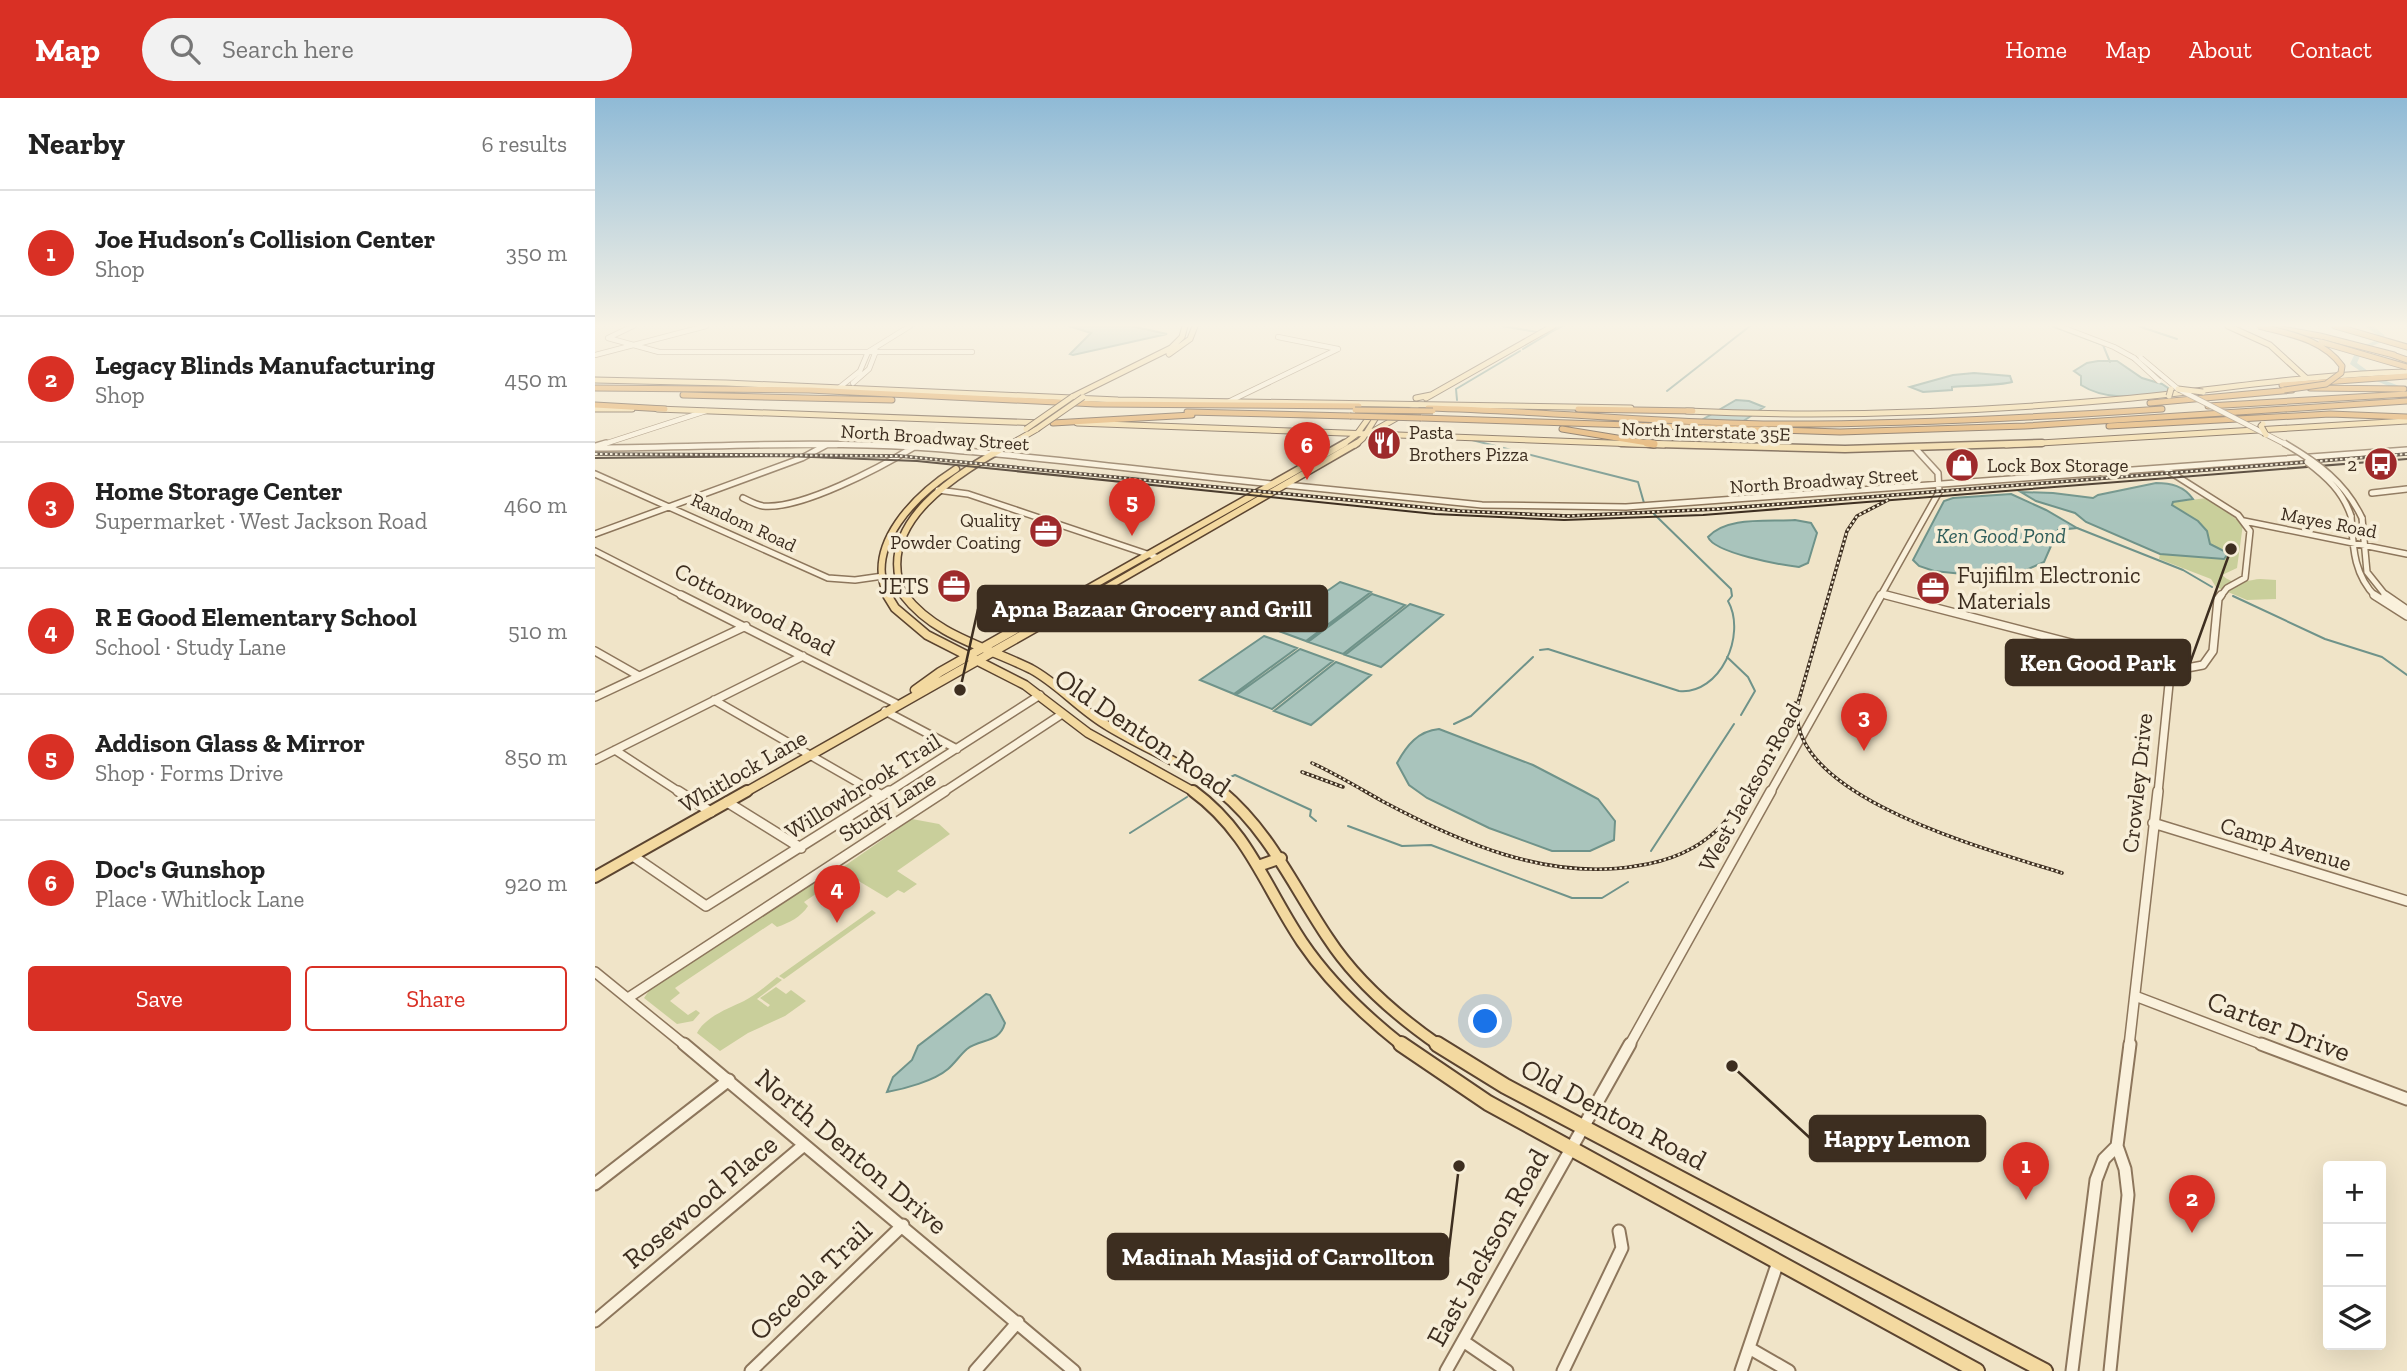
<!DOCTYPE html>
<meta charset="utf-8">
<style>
:root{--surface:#fff;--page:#f2f2f2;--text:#222;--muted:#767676;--line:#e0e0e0;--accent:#d93025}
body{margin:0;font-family:"Zilla Slab",serif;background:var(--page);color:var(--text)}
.controls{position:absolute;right:21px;bottom:21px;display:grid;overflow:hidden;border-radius:7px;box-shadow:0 7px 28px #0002}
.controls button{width:63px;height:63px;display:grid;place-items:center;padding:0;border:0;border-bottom:2px solid var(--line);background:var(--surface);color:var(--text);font:35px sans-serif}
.you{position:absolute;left:891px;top:924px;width:24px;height:24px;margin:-18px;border:5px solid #fff;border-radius:50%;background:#1a73e8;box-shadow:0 0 0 10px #1a73e833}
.badge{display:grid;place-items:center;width:46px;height:46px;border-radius:50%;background:var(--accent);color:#fff;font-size:23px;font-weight:700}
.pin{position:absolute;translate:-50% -58px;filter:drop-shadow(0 2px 4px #0008)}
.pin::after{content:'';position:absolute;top:37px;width:24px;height:21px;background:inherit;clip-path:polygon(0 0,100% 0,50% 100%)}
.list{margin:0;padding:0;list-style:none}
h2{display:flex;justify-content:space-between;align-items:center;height:91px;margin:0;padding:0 28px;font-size:30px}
h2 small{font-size:23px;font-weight:400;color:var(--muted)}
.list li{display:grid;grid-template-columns:46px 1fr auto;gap:21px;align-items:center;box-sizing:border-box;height:126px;padding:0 28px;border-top:2px solid var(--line)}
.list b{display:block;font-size:26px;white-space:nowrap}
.list p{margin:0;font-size:23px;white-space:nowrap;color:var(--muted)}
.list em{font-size:23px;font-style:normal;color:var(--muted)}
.actions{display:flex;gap:14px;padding:21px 28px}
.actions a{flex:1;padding:16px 0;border:2px solid var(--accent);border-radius:7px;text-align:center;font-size:24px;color:var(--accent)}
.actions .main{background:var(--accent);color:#fff}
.icon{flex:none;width:38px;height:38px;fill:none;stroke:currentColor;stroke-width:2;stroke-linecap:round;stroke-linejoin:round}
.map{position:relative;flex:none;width:1812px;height:1273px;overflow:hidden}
header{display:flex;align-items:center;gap:42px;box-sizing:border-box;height:98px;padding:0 35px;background:var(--accent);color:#fff}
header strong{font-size:33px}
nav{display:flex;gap:38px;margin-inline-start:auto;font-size:24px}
.search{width:490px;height:63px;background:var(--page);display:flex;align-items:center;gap:18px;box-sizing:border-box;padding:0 24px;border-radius:38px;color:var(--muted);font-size:26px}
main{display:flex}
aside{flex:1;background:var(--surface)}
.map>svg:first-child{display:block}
.green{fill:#c9cf9b}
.water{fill:#a9c4bc;stroke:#6f938a;stroke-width:2}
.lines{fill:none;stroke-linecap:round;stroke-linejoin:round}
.stream{stroke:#6f938a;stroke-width:2}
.river{fill:#a9c4bc;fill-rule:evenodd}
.minor-far4-casing{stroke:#8d765c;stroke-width:6}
.minor-far3-casing{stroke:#8d765c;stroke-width:8}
.minor-far2-casing{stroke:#8d765c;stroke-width:10}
.minor-far1-casing{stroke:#8d765c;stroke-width:12}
.minor-casing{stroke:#8d765c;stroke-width:15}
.major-far4-casing{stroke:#5b4430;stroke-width:7}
.major-far3-casing{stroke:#5b4430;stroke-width:9}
.major-far2-casing{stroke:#5b4430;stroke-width:11}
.major-far1-casing{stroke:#5b4430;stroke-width:14}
.major-casing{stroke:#5b4430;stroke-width:18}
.highway-far1-casing{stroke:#5b4430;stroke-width:7}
.highway-casing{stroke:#5b4430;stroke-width:10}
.minor-far4{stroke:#faf1dc;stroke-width:4.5}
.minor-far3{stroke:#faf1dc;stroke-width:5}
.minor-far2{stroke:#faf1dc;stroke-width:7}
.minor-far1{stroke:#faf1dc;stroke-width:9}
.minor{stroke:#faf1dc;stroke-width:11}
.major-far4{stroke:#f3d9a0;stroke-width:5}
.major-far3{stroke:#f3d9a0;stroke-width:6}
.major-far2{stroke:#f3d9a0;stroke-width:8}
.major-far1{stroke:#f3d9a0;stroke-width:10}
.major{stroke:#f3d9a0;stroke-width:14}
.highway-far1{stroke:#e0a458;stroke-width:5}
.highway{stroke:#e0a458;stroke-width:7}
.tram{stroke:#3d2e20;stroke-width:2}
.rail-casing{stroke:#3d2e20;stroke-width:3.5}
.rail{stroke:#f7eed8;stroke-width:2;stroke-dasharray:2.5;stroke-linecap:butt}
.minor-bridge-far1-casing{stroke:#8d765c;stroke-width:6;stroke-linecap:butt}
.minor-bridge-casing{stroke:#8d765c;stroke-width:8;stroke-linecap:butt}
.major-bridge-casing{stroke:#5b4430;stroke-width:7;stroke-linecap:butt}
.highway-bridge-casing{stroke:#5b4430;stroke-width:7;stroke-linecap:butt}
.minor-bridge-far1{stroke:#faf1dc;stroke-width:4.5}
.minor-bridge{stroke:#faf1dc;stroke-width:5}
.major-bridge{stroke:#f3d9a0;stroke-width:5}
.highway-bridge{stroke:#e0a458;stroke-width:5}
.labels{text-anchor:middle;stroke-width:7;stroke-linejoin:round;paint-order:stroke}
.far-street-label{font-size:19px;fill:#3d2e20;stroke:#f7eed8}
.far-poi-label{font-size:19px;fill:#3d2e20;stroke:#f7eed8;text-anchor:start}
.far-water-label{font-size:21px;font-style:italic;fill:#2f5d5a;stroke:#f7eed8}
.poi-label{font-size:23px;fill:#3d2e20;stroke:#f7eed8;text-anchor:start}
.street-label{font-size:23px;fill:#3d2e20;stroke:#f7eed8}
.near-street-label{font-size:28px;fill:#3d2e20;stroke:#f7eed8}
.leader{fill:none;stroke:#3d2e20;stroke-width:2.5}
.callout-dot{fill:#3d2e20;stroke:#f7eed8;stroke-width:2.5}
.callout{fill:#3d2e20;stroke:#3d2e20;stroke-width:2.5}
.callout-label{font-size:24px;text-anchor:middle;font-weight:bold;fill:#fff}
</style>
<header>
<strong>Map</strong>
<div class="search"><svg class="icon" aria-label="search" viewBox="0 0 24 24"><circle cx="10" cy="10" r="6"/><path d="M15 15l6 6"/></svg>Search here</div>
<nav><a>Home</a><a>Map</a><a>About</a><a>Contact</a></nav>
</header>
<main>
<aside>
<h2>Nearby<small>6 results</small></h2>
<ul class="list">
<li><span class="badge">1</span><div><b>Joe Hudson’s Collision Center</b><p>Shop</p></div><em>350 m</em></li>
<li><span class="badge">2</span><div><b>Legacy Blinds Manufacturing</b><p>Shop</p></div><em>450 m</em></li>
<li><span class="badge">3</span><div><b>Home Storage Center</b><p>Supermarket · West Jackson Road</p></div><em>460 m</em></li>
<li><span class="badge">4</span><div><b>R E Good Elementary School</b><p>School · Study Lane</p></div><em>510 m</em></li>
<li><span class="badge">5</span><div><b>Addison Glass &amp; Mirror</b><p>Shop · Forms Drive</p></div><em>850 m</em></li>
<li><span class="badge">6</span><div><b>Doc's Gunshop</b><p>Place · Whitlock Lane</p></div><em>920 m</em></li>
</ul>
<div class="actions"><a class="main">Save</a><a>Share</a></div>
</aside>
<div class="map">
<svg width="1812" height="1273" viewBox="0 0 1812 1273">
<rect width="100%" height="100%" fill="#f0e4c8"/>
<path class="green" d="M1612,400l36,26 -6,44 -15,7c11,10 18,7 31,5 7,-2 16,0 23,0v19l-29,1 -31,-13 -5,-8 -52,-20 1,-5 64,5 3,-4 -3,-4 -14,-7 -20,-29 -18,-10 1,-3z
M317,721l27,5 11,10 -53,37 20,13 -13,9 -6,-3 -11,8 -30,-18 -21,-8z
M230,781l7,5v4l-6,-1 -22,15 4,4c-7,11 -19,17 -31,21l-5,-4 -97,65 5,5 -10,8 18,14 8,-5 4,3 -7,8 -16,3 -33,-26 6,-9 163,-107z
M277,812l4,3 -92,66 -5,-3z
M182,879l5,3 -25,19 11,8 2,-2 -10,-7 16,-11 10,7 5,-4 15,11 -21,15 -37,17 -28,18 -23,-18c8,-16 32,-25 47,-32 12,-6 23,-16 33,-24z"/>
<path class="water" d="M474,228h62l36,8 -94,21 -3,-1 21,-21z
M1503,263h19l25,17 20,6 12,8c-31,3 -65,11 -93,-7v-9l-7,-5 13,-8z
M1379,275l36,3 2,6c-8,3 -48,4 -60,5v3l-29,2 -13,-5 43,-12z
M1141,302l13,1 15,6 -25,17 -39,-3z
M1561,385c15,0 28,3 37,16l-20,3 -1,3 26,16 9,10 3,13 14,7 3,4 -3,4 -64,-5 -74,-32 -11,-9 -39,-12 -15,-9 32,1 40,5 5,-3z
M1416,396l35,16 31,18 -19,2 -14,32 -18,8 -6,10 -86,-9 -15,-5 -6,-6 31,-59 9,-3z
M1200,422l16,3 6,10 -9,30 -9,4c-18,-2 -85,-14 -91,-30 19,-21 60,-15 87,-17z
M745,484l31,10 -65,49 -33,-12z
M777,496l33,11 -62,49 -35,-12z
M815,506l33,11 -62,52 -36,-12z
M669,538l33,12 -63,46 -34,-14z
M705,551l33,12 -61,48 -36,-14z
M741,564l35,13 -60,50 -37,-14z
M844,631l94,36 50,26 15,8 17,22 -1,19 -24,11h-38l-63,-23 -62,-30 -18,-13 -12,-22c10,-18 21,-32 42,-34z
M391,896l4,1 15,28c-6,21 -24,15 -38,26 -7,6 -12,14 -19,20 -14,12 -44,20 -61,23l6,-15 19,-17 6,-14z"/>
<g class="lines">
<path class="stream" d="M907,228l35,6
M1457,228l51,19 7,17
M1543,228l39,13
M952,236l15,-8
M928,251l25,-15
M1072,293l83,-65
M862,302l-1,-11 64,-38
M877,342l166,42 6,21
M1482,430l106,42 29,17
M1638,498l92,43 57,18 25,18
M945,552l8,-1 131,42c41,4 68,-56 49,-90l4,-5 -1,-7 -77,-75
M1132,559l21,20 7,14 -14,24
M859,626l17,-8 62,-59
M629,682l11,-5 76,35 -1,6 6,5
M753,728l54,20 29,-1 141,53h30l26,-16
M535,735l57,-36
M1056,753l83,-127"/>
<path class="river" d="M1771,228h7l11,9 1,5 -23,11 -5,12 19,14 31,12v5l-35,-15 -22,-15 7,-15 22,-10v-2z"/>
<g class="minor-far4-casing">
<path id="minor-far4" d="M38,228l-25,12 51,14h313
M1464,228l55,21 20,11
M683,239l60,12
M0,257l111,-29
M258,285l16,-14 7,-18
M245,289l20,-16 8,-19 42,-26
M633,304l110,-53
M6,347l105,-34
M165,347h77"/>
</g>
<g class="minor-far3-casing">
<path id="minor-far3" d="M1,348l10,-3
M0,350c106,0 212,-8 319,-1 119,8 239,25 359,37
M1572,372l71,45 12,16 -5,47 -18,10 -7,9
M0,376l233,104 27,2 28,-4
M691,387l196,20 144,2 781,-57
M343,392l30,4 191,64
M1777,395l35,-4
M148,400c6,3 13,7 20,8 38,4 118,-39 151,-59
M1756,418c2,30 2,58 25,81
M1767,420l5,54 20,25
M1649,423l163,33
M0,436l207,-76 24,-13
M0,453l90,46
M1288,496l10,3
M1285,499l59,-105 -1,-19 -22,-24"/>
</g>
<g class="minor-far2-casing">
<path id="minor-far2" d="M86,497l216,109
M1291,497l247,64 24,11 12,14 -11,109
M1779,497l33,21
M1790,497l22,15
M0,553l44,25
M1565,575l43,-8 10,-14 5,-52 3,-4
M0,599l151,-71
M119,602l162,93
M290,613l72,38
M20,652l66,43
M0,662l208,-104
M292,695l153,-98
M347,695l120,-79
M1175,695l111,-198"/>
</g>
<g class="minor-far1-casing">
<path id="minor-far1" d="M83,693l33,21
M278,693l9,5
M132,704l74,46
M1558,725l254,78
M38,758l73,50 183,-115
M0,874l91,74
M1540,898l131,50
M33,900l317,-207
M1034,948l142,-255
M1534,948l29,-255"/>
</g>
<g class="minor-casing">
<path id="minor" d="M89,946l390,327
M1666,946l146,55
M0,1086l134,-104
M0,1223l209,-176
M868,1243l44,30
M1154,1250l40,23
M156,1273l152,-146
M380,1273l43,-49
M851,1273l184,-327
M968,1273l59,-123 -3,-17
M1146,1273l37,-109
M1477,1273l24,-191 8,-21 13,-13
M1515,1273l18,-176 -3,-26 -8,-23 13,-102"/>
</g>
<g class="major-far4-casing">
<path id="major-far4" d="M1633,228l42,19 36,33
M574,256l21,-15 5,-13
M0,282l131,3 392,17 513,8
M477,299l99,-49 11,-11 3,-11
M821,300l15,-3
M831,300l127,-72
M0,311h37
M62,311l385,14
M1092,313c145,7 290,1 435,-12 95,-9 189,-25 285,-27
M482,325l587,22
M775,335l46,-26
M414,347l28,-16
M747,347l15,-11 16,-22
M760,347l8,-7 17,-27
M1411,347l401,-24"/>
</g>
<g class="major-far3-casing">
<path id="major-far3" d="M1026,345l224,6 197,-6
M293,499c-25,-52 29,-103 68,-128
M310,499c-35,-74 55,-125 107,-154
M478,499l272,-154
M495,499l267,-154"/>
</g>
<g class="major-far2-casing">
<path id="major-far2" d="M292,497l8,13 32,27 98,50 63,48 108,60
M309,497c31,41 83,52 127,74 28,15 49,41 77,57 38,23 80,39 115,67
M320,592l25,-18 136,-77
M149,695l349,-198"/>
</g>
<g class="major-far1-casing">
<path id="major-far1" d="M598,693c56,41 72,96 109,151 27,40 63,74 101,104
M626,693c49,41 72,95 107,147 28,43 70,79 112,108
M666,767l20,-7
M0,779l152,-86"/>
</g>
<g class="major-casing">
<path id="major" d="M806,946l87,59 489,268
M842,946l68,42 540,285"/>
</g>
<g class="highway-far1-casing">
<path id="highway-far1" d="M1670,228l55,10 74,19
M1740,228l72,21
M1795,256l17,6
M1687,287l125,-9
M0,290l214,2 287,14 263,2
M1715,290l94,1
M88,297l209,5
M1555,305l142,-13
M0,307l70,4
M1613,308l199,-12
M833,310c112,3 223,14 335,16 133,1 266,-6 399,-15
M983,311l115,2
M592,314l163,4
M826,320l419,14 185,-6 382,-25
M458,325l139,-8
M1514,328l221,-12 77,3
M967,331l92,15"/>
</g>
<g class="highway-casing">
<path id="highway" d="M1052,345l7,1"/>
</g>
<use href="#minor-far4" class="minor-far4"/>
<use href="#minor-far3" class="minor-far3"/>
<use href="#minor-far2" class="minor-far2"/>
<use href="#minor-far1" class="minor-far1"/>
<use href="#minor" class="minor"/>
<use href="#major-far4" class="major-far4"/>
<use href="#major-far3" class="major-far3"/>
<use href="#major-far2" class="major-far2"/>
<use href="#major-far1" class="major-far1"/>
<use href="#major" class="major"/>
<use href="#highway-far1" class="highway-far1"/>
<use href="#highway" class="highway"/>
<path class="tram" d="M0,360l190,-2 132,5 518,53 129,6 139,-5 704,-56"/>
<g class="rail-casing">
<path id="rail" d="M0,356l305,2 560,55 109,5 149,-7 689,-55
M1293,402l-31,16 -10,15 -49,172c-17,94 199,149 264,170
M717,665c24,11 47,25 70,38 77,41 165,80 254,65 29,-4 59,-15 81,-36 35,-34 56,-85 78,-127
M707,674l41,15"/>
</g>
<use href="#rail" class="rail"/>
<g class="minor-bridge-far1-casing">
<path id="minor-bridge-far1" d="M1539,260l25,23
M1546,260l37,31 109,56"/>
</g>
<g class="minor-bridge-casing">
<path id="minor-bridge" d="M1689,345c34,20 61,39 78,75
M1712,364c20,15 36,30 44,54"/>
</g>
<g class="major-bridge-casing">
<path id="major-bridge" d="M1583,291l25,3
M1574,298l2,-7
M1668,326l-2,2 5,9
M431,331l46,-32
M442,331l46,-32"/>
</g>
<g class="highway-bridge-casing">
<path id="highway-bridge" d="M1664,228c30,8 64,13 83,40l-1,7 -15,11 -42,6
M1726,244l86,25
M760,312l78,1
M755,318l71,2"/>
</g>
<use href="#minor-bridge-far1" class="minor-bridge-far1"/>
<use href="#minor-bridge" class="minor-bridge"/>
<use href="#major-bridge" class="major-bridge"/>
<use href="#highway-bridge" class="highway-bridge"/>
</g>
<linearGradient id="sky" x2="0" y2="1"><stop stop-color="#8fbad6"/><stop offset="0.56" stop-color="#f8f3e6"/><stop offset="1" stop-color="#f8f3e6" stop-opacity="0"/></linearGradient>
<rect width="1812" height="406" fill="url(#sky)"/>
<defs>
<g id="restaurant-disc" transform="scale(1.75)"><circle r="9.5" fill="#9e2a2b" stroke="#f7eed8"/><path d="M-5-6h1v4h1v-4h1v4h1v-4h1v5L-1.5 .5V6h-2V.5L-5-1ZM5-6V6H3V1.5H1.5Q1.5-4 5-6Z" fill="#fff"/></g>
<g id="bus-disc" transform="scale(1.75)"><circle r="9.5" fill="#9e2a2b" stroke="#f7eed8"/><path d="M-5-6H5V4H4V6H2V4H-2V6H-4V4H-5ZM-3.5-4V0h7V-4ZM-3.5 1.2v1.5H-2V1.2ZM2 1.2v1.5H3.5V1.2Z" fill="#fff"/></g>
<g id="shop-disc" transform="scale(1.75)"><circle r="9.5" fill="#9e2a2b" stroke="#f7eed8"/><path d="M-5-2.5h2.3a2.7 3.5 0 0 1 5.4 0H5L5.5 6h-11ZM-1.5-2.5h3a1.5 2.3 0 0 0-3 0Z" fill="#fff"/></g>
<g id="office-disc" transform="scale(1.75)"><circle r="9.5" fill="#9e2a2b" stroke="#f7eed8"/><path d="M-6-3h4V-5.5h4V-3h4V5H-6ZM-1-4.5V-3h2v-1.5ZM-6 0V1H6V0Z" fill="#fff"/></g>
</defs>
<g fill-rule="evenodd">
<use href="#restaurant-disc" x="789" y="345"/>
<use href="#bus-disc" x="1786" y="366"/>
<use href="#shop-disc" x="1367" y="367"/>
<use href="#office-disc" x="451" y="433"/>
<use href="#office-disc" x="359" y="488"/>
<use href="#office-disc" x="1338" y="490"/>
</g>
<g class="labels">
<g class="far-street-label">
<text transform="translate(1111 333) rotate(2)" y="7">North Interstate 35E</text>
<text transform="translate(340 339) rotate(4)" y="7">North Broadway Street</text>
<text transform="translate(1229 382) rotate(-4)" y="7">North Broadway Street</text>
<text transform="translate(149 424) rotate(25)" y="7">Random Road</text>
<text transform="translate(1734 424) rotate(11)" y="7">Mayes Road</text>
</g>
<g class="far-poi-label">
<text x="814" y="341">Pasta<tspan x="814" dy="22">Brothers Pizza</tspan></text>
<text x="1762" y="373" text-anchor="end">2</text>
<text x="1392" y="374">Lock Box Storage</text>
<text x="426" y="429" text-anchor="end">Quality<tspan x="426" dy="22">Powder Coating</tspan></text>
</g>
<g class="far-water-label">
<text x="1406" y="445">Ken Good Pond</text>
</g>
<g class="poi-label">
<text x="1362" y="485">Fujifilm Electronic<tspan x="1362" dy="26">Materials</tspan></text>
<text x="334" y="496" text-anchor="end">JETS</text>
</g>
<g class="street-label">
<text transform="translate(160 511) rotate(27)" y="8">Cottonwood Road</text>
<text transform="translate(148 673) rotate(-30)" y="8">Whitlock Lane</text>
<text transform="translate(1542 685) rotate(-84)" y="8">Crowley Drive</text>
<text transform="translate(268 688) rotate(-32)" y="8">Willowbrook Trail</text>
<text transform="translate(1155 689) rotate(-61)" y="8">West Jackson Road</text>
<text transform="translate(292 708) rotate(-33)" y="8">Study Lane</text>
<text transform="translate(1691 746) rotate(17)" y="8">Camp Avenue</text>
</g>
<g class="near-street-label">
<text transform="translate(548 634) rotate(34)" y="10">Old Denton Road</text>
<text transform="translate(1684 928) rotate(21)" y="10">Carter Drive</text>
<text transform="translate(1019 1016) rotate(28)" y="10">Old Denton Road</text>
<text transform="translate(257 1053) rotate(40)" y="10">North Denton Drive</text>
<text transform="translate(105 1103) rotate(-40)" y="10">Rosewood Place</text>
<text transform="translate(892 1149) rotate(-61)" y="10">East Jackson Road</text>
<text transform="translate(215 1182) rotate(-44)" y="10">Osceola Trail</text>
</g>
</g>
<path class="leader" d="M365 592L383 511M1636 451L1595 565M1137 968L1215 1040M864 1068L853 1159"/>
<g class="callout-dot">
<circle cx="365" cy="592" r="7"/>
<circle cx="1636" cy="451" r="7"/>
<circle cx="1137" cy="968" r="7"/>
<circle cx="864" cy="1068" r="7"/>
</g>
<g class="callout">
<rect x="383" y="488" width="349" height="45" rx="7"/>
<rect x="1411" y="542" width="184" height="45" rx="7"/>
<rect x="1215" y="1018" width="175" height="45" rx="7"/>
<rect x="513" y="1136" width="340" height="45" rx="7"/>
</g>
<g class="callout-label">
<text x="557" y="519">Apna Bazaar Grocery and Grill</text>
<text x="1503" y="573">Ken Good Park</text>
<text x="1302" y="1049">Happy Lemon</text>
<text x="683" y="1167">Madinah Masjid of Carrollton</text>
</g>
</svg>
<div class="controls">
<button>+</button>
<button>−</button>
<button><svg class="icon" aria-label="layers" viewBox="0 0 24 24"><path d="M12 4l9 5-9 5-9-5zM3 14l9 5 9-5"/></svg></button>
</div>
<div class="you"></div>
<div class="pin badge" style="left:1431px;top:1102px">1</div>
<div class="pin badge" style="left:1597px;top:1135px">2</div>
<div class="pin badge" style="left:1269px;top:653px">3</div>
<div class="pin badge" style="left:242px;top:825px">4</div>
<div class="pin badge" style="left:537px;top:438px">5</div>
<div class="pin badge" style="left:712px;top:382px">6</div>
</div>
</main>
